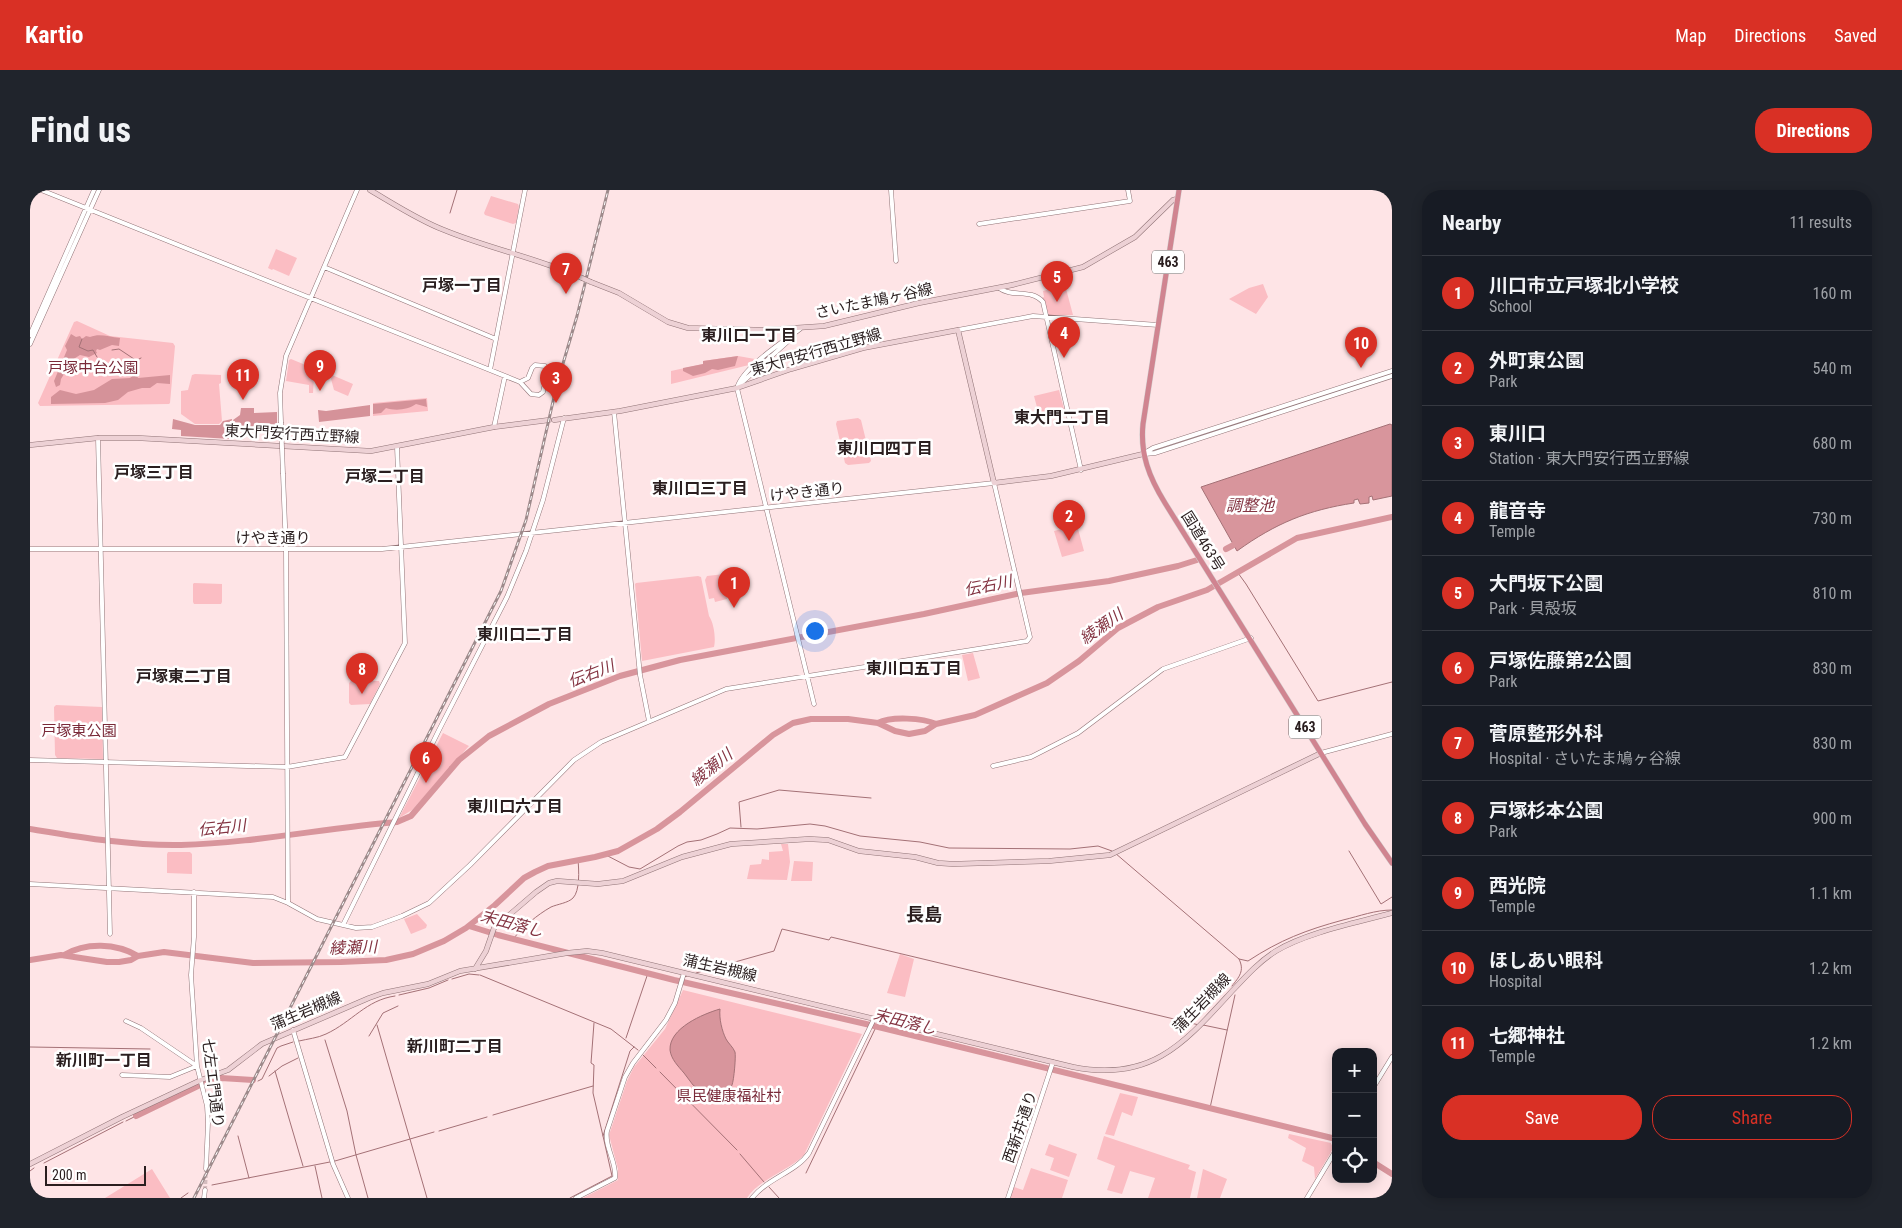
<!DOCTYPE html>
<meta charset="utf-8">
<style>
:root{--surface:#171b24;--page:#20242c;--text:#f1f3f6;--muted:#9ea1a6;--line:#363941;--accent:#d93025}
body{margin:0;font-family:"Roboto Condensed","Noto Sans JP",sans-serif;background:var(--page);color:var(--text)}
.controls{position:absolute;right:15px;bottom:15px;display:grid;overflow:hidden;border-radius:10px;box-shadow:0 2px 12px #0003}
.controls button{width:45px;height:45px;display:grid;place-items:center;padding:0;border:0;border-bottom:1px solid var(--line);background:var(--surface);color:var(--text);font:25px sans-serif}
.scale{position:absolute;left:15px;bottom:12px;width:101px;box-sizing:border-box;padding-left:5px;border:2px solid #2a1e1f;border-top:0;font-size:14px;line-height:18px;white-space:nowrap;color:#2a1e1f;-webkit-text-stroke:4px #fff;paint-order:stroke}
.you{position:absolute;left:784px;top:440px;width:18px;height:18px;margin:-12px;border:4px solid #fff;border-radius:50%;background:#1a73e8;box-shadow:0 0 0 8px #1a73e833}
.badge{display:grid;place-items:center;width:32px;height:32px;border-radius:50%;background:var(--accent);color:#fff;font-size:16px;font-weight:700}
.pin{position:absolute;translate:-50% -41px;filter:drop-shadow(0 1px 2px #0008)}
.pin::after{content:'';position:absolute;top:26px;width:18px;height:15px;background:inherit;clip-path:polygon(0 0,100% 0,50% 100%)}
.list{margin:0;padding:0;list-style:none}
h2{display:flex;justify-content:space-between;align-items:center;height:65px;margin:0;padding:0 20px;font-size:21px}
h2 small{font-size:16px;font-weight:400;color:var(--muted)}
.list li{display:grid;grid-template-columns:32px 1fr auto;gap:15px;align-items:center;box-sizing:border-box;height:75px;padding:0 20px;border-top:1px solid var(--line)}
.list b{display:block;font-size:19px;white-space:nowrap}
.list p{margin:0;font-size:16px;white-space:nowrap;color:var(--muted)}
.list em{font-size:16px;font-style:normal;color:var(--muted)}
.actions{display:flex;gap:10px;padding:15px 20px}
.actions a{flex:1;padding:11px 0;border:1px solid var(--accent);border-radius:20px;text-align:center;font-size:18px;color:var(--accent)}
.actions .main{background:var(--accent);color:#fff}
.icon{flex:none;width:28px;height:28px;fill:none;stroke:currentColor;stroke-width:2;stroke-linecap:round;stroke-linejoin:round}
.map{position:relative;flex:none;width:1362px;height:1008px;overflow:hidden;border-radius:20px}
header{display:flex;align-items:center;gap:30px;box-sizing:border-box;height:70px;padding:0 25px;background:var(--accent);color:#fff}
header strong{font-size:24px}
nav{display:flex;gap:28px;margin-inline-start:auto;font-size:18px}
.intro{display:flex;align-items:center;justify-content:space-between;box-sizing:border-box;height:120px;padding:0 30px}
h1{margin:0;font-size:35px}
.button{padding:12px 22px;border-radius:20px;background:var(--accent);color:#fff;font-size:18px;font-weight:700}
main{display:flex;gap:30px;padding:0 30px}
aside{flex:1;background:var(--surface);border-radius:20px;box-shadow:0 2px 12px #0003}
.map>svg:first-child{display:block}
.green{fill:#fbbdc3}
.forest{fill:#d59299}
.water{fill:#d8959c;stroke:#a47176}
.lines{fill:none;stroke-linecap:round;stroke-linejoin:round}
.stream{stroke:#a47176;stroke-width:1}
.river{stroke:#d8959c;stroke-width:6}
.tertiary-tunnel{stroke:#d4bcbe;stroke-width:4;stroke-dasharray:4 2;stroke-linecap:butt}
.tertiary-casing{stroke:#917477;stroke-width:5}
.secondary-casing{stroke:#917477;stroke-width:5.5}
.trunk-casing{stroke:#d4d2d2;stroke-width:6}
.tertiary{stroke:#fff;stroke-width:4}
.secondary{stroke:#edd1d5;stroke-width:4.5}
.trunk{stroke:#d08490;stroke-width:5}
.rail-casing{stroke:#9d8a8b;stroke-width:3}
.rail{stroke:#fff;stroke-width:1;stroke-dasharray:4;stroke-linecap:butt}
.tertiary-bridge-casing{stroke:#917477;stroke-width:5;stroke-linecap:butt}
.secondary-bridge-casing{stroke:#917477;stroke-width:5.5;stroke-linecap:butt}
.tertiary-bridge{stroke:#fff;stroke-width:4}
.secondary-bridge{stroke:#edd1d5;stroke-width:4.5}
.labels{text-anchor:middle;stroke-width:5;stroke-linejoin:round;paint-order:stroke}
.shield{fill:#fff;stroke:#6a6262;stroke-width:1}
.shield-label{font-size:14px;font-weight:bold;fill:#2a1e1f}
.street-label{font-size:15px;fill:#2a1e1f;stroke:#fff}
.park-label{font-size:15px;fill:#7a2a39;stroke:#fff}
.neighbourhood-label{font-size:16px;font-weight:bold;fill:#2a1e1f;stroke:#fff}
.water-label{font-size:16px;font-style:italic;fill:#843442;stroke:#fff}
.quarter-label{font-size:18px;font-weight:bold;fill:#2a1e1f;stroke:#fff}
</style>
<header>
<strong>Kartio</strong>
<nav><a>Map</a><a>Directions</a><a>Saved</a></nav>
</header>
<div class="intro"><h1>Find us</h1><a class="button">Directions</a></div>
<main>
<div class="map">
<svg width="1362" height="1008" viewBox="0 0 1362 1008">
<rect width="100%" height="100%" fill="#fee4e6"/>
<path class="green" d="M461,6l27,8 1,3 -3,16 -3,1 -28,-9 -1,-2z
M246,59l21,9 -8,18 -16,-7 -1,1 -4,-2z
M1233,94l5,13 -12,17 -27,-15 20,-11z
M1035,95l8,30h-24l-7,-17 2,-1 -1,-6z
M47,131l33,15 63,7 2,3 -5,57 -1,1 -129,2 -2,-3 36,-81z
M708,166l17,3 -6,6 -78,19v-13l32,-7v-3z
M261,169l29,12v5l-6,1 -1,16h-4v-8l-23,-4 3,-21z
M165,184l26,1v8l-2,1 3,37 -3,3h-24l-14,-10v-23l7,-1 4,-15z
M302,185l21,9 -5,12 -14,-6 -3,-11z
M1029,200l5,19 -25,6 -5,-19z
M397,208l1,13 -55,5v-13z
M828,228l3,2 10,41 -2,2 -21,2 -3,-2 -9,-39 1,-3z
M1047,335l7,26 -22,6 -8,-26z
M712,382l2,21 -17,4v2l-12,3 -1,-4 -5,1 -4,-19 2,-4z
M668,386l3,1 8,39c5,7 7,23 5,31l-72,14 -7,-77 1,-1z
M164,393l28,1v18l-1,2h-27l-1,-2v-18z
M943,463l7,25 -12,3 -6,-26z
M321,491h28l1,3 -10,20 -19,1 -2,-2v-20z
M26,515l46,2 1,52 -46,-1 -2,-3 -1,-48z
M413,543l26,13 -57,64 -13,8z
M751,654h7l2,18 -3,18 -40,-1 3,-14 11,-1 1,-5 7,1v-8l14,-1z
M138,662h22l2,2v20l-25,-1v-19z
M764,671l19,1 -1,19h-21z
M387,724l10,11 -1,3 -15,6 -7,-15z
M870,764l14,5 -9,38 -18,-4z
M653,800l179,44 -58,121c-16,16 -46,25 -57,43h-164l35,-18v-11l-9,-34 18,-54 7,-14 31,-38z
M1090,903l18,4 -6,19 -10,-4 -8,24 -9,-2z
M1259,944l42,9v1l3,3 -19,32 -1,-12 -12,-6 4,-13 -18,-10z
M1074,946l86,29 -2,4 8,3 -6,26h-42l7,-20 -25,-7 -8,23 -15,-4 8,-24 -18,-7z
M1019,954l28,10 -8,23 -19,-7 4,-12 -9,-3z
M1001,978l37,12 -6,18h-52l4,-11 9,3z
M122,979l18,29h-65z
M1173,979l24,10 -7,19h-23z"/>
<path class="forest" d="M41,144l5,3 4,-1 2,3 4,-3 4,1c10,-4 18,0 30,1l-1,8 -7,-1 -12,5 -3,-1 -1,2 1,2 -8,4 -9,-2 -8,5 -4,-1 -2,4 3,3 -8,13 -1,6 -4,2 -2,-6 13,-31 -2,-4z
M708,166l-3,10 -17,4 -6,-1 -7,4 -12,3 -10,-5v-3l20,-4v-3z
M106,183l2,5 32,-3v9l-13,-1 -7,5h-8l-14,4 -10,8 -13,3 -54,1v-7l9,-7 16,4 18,-4 18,-11 18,-1z
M396,209l1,8 -11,-3c-8,6 -21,7 -30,4l-5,5 -8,1v-10z
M340,215v11l-51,6 -1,-12 8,1z
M211,218h13v5l23,-1v15h-44v-7l7,-5z
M143,229l22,6h25l3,-4 9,-2 -2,20 -49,-3v-6l-9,-1z"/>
<path class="water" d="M1360,234l2,1v71l-19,4 -1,-4 -3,1v6l-9,1 -2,-5 -4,1v3c-46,7 -78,20 -117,48l-36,-64z
M690,819c-1,10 2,22 6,30 2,4 7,8 9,13 1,4 -1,28 -3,33 -7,17 -28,9 -39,0 -3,-4 -6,-8 -9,-12 -6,-7 -13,-14 -14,-23 -1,-22 33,-36 50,-41z"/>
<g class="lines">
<path class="stream" d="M420,23l7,-23
M52,149l-3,8 9,4 5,-1 4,7
M82,160l7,-1 18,12
M109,169l2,-1
M1208,383l8,11 72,117 74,-19
M420,577l2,1
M711,637l-2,-25 40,-12 92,8
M1319,661l32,53 11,-7
M1085,663l124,106 9,2c32,-21 58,-31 95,-41 17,-4 32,-10 49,-10
M574,664l25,13 11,2 38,-23 9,-4 14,-2 16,-6 13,-6 27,1 53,-5 15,2 35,10 60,6 29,6 121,1 28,-3 14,5
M483,749c11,-13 24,-24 38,-32 7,-3 17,-4 22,-9 7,-7 6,-28 5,-38
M666,783l78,-22 8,-22 47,11 2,-3 368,88
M450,785l131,54 27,21
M422,789l17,-5 10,1
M644,790l13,-4
M1202,796c7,-9 13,-15 7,-27
M369,805l30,-7 19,-8
M564,833l-3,40 3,2 -1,28 10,43
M347,835l50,173
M1173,835l24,5
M339,846l14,-23 15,-7
M596,848l22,-65
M295,850l22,71 9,44 12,43
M269,851c8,-2 19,-3 27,-7 26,-12 40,-34 69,-38
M0,857l120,2
M613,865l13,13
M245,881l28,95
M630,882l77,78
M239,886l13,-10 16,-8
M228,891l4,-2 15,-31 4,-2 12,-4
M1180,918l25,-113
M463,925l100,-29
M96,931l10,-5
M409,941l48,-14
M208,946l11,42
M710,964l24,28
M14,973l79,-41
M285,976l7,32
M0,981l4,-3
M776,983l70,-146
M182,995l123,-24 99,-29
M739,997l10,11
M151,1008l7,-5
M540,1008l42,-22 -9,-40 27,-85 4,-4"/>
<path class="river" d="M1196,359l15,-8
M848,533c13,-7 45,-5 58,1
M0,639c49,8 101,17 151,16 72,-2 144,-17 216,-23l14,-6 48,-56 30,-24 60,-32 71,-28 60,-16 244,-46 97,-21 88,-12 69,-15 19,-6
M439,736l29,9 176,45 192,44 470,115
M34,765c22,-13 52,-12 74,1
M0,770l31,-5 46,7h12l12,-2 7,-4 26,-4 89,11 88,-1 45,-2 27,-6 31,-13 22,-13 29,-23 29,-27 11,-6 13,-6 47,-9 23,-6 39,-22 23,-17 93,-77 20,-12 18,-4h37l30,4 17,8 14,3 16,-3 11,-7 39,-9 72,-32 32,-22 39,-33 40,-21 49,-17 90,-52 95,-21
M175,892l16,-4 32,2
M106,926l64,-31
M1343,972l19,12"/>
<path class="tertiary-tunnel" d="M175,1000l1,-21"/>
<g class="tertiary-casing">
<path id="tertiary" d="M11,0l479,192 11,12 8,1 4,-3 5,-22 -3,-4 -10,-1 -3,3 -4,10 -8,4
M861,0l5,71
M949,34l151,-23 -2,-11
M294,77l172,72
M969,98c13,10 32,0 44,14l38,168
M770,139c-17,13 -57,38 -63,59l77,316
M928,140l75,-14 125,9
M0,145l64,-145
M0,154l69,-154
M460,180l35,-180
M708,196l56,-50
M584,222l26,263 9,46
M251,232l-1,-29 6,-37 71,-166
M464,237l11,-51
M68,248l12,496
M1113,264l10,-6 239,-77
M1115,264l10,-1 237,-77
M253,284l3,76 2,353
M0,359h352l612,-66 36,154 -3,4 -301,48 -125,53 -27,18 -104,105 -41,38 -27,13 -30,11 -16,1 -39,-9 -29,-16 -15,-6 -243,-13
M1291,563l71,-19
M0,570l257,7 58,-10 60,-114 -8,-196
M963,576l38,-9 47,-24 85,-64 88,-31
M164,702v45l-3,38 6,91 10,40 1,17 -2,46
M313,735l96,-195 68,-133 19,-46 17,-51 21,-82
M263,840l40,134 15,34
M92,885l48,2 27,-11 -56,-38 -15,-7
M1343,898l19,-31
M174,1008l1,-8
M546,1008l39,-20c2,-16 -11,-31 -8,-47l18,-54 8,-14 33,-43 9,-17 9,-30
M722,1008c16,-20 44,-26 57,-45l65,-134
M978,1008l45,-136
M1277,1008l29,-48"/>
</g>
<g class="secondary-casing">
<path id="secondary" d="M340,0c24,14 48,30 74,40 46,19 94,28 138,48
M561,92l28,11 49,29 20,6 75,2 61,-4 95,-23 93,-18 71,-18 52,-30 38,-37 4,-1
M524,230l66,-9 117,-23 54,-19 72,-21 95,-18 36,153 57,-7 92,-22
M0,255l68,-7h40l233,13 123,-24 55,-7
M445,779l11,-18 8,-23 42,-36 13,-9 8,-2 41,3 25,-3 59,-24 49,-13 78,-5 19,1 31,11 56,6 23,6 15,1 96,-3 61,-6 211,-102
M0,974l92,-47 79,-37 27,-10 34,-26 107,-46 14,-5 45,-9 32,-13 107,-18 20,-2 15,2 471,114c80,16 113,-26 161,-78 13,-14 26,-28 42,-38 32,-19 80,-28 116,-38"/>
</g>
<g class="trunk-casing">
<path id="trunk" d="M1149,0l-36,234c-3,30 6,53 22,79l200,321 27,39"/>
</g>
<use href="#tertiary" class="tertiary"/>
<use href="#secondary" class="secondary"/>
<use href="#trunk" class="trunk"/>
<g class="rail-casing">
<path id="rail" d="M164,1008l307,-607 25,-71 31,-136 20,-68 31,-126"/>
</g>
<use href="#rail" class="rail"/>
<g class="tertiary-bridge-casing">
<path id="tertiary-bridge" d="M251,232l2,52"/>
</g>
<g class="secondary-bridge-casing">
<path id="secondary-bridge" d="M552,88l9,4"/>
</g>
<use href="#tertiary-bridge" class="tertiary-bridge"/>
<use href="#secondary-bridge" class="secondary-bridge"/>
</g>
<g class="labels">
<g class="shield">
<rect x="1122" y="60.5" width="32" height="23" rx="4"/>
<rect x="1259" y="525.5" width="32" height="23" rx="4"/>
</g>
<g class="shield-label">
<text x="1138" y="77">463</text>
<text x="1275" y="542">463</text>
</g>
<g class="street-label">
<text transform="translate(844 111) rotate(-12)" y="5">さいたま鳩ヶ谷線</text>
<text transform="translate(786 162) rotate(-16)" y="5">東大門安行西立野線</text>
<text transform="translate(262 244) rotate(3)" y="5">東大門安行西立野線</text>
<text transform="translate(777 302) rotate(-6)" y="5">けやき通り</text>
<text x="243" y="353">けやき通り</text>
<text transform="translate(1173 351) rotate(58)" y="5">国道463号</text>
<text transform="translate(690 778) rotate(13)" y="5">蒲生岩槻線</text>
<text transform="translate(1172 813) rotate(-46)" y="5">蒲生岩槻線</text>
<text transform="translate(276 821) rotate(-23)" y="5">蒲生岩槻線</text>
<text transform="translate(183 893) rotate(83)" y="5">七左エ門通り</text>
<text transform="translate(990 937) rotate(-71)" y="5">西新井通り</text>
</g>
<g class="park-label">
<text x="63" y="183">戸塚中台公園</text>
<text x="49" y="546">戸塚東公園</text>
<text x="699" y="911">県民健康福祉村</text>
</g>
<g class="neighbourhood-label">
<text x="432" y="101">戸塚一丁目</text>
<text x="719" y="151">東川口一丁目</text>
<text x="1032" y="233">東大門二丁目</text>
<text x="855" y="264">東川口四丁目</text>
<text x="124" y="288">戸塚三丁目</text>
<text x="355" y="292">戸塚二丁目</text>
<text x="670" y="304">東川口三丁目</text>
<text x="495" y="450">東川口二丁目</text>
<text x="884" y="484">東川口五丁目</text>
<text x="154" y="492">戸塚東二丁目</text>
<text x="485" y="622">東川口六丁目</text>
<text x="425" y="862">新川町二丁目</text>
<text x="74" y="876">新川町一丁目</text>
</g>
<g class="water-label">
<text x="1220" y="321">調整池</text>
<text transform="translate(958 395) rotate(-11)" y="6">伝右川</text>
<text transform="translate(1071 436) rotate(-35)" y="6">綾瀬川</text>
<text transform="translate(561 483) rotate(-21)" y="6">伝右川</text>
<text transform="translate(681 577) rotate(-39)" y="6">綾瀬川</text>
<text transform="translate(192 637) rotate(-6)" y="6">伝右川</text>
<text transform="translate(482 733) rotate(15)" y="6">末田落し</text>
<text transform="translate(323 757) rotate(-2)" y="6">綾瀬川</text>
<text transform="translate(875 831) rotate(14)" y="6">末田落し</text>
</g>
<g class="quarter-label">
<text x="894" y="731">長島</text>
</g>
</g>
</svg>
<div class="controls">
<button>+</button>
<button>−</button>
<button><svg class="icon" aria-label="locate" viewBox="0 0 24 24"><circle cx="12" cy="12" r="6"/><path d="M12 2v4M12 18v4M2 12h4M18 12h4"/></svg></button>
</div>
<div class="scale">200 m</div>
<div class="you"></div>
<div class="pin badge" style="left:704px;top:418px">1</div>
<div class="pin badge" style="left:1039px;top:351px">2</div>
<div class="pin badge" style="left:526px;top:213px">3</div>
<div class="pin badge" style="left:1034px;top:168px">4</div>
<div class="pin badge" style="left:1027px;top:112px">5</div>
<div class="pin badge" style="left:396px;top:593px">6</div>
<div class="pin badge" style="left:536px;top:104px">7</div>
<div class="pin badge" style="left:332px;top:504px">8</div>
<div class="pin badge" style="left:290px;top:201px">9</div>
<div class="pin badge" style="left:1331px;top:178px">10</div>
<div class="pin badge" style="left:213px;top:210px">11</div>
</div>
<aside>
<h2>Nearby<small>11 results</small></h2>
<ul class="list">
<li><span class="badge">1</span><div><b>川口市立戸塚北小学校</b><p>School</p></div><em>160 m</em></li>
<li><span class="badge">2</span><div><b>外町東公園</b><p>Park</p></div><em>540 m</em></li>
<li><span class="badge">3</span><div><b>東川口</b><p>Station · 東大門安行西立野線</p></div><em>680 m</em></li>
<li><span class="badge">4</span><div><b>龍音寺</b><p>Temple</p></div><em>730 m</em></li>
<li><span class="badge">5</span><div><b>大門坂下公園</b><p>Park · 貝殻坂</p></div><em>810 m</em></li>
<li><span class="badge">6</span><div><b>戸塚佐藤第2公園</b><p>Park</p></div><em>830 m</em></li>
<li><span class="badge">7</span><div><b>菅原整形外科</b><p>Hospital · さいたま鳩ヶ谷線</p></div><em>830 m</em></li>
<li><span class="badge">8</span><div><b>戸塚杉本公園</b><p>Park</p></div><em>900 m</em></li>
<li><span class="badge">9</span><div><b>西光院</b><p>Temple</p></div><em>1.1 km</em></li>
<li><span class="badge">10</span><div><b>ほしあい眼科</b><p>Hospital</p></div><em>1.2 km</em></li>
<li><span class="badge">11</span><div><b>七郷神社</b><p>Temple</p></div><em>1.2 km</em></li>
</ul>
<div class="actions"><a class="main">Save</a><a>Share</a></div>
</aside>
</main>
